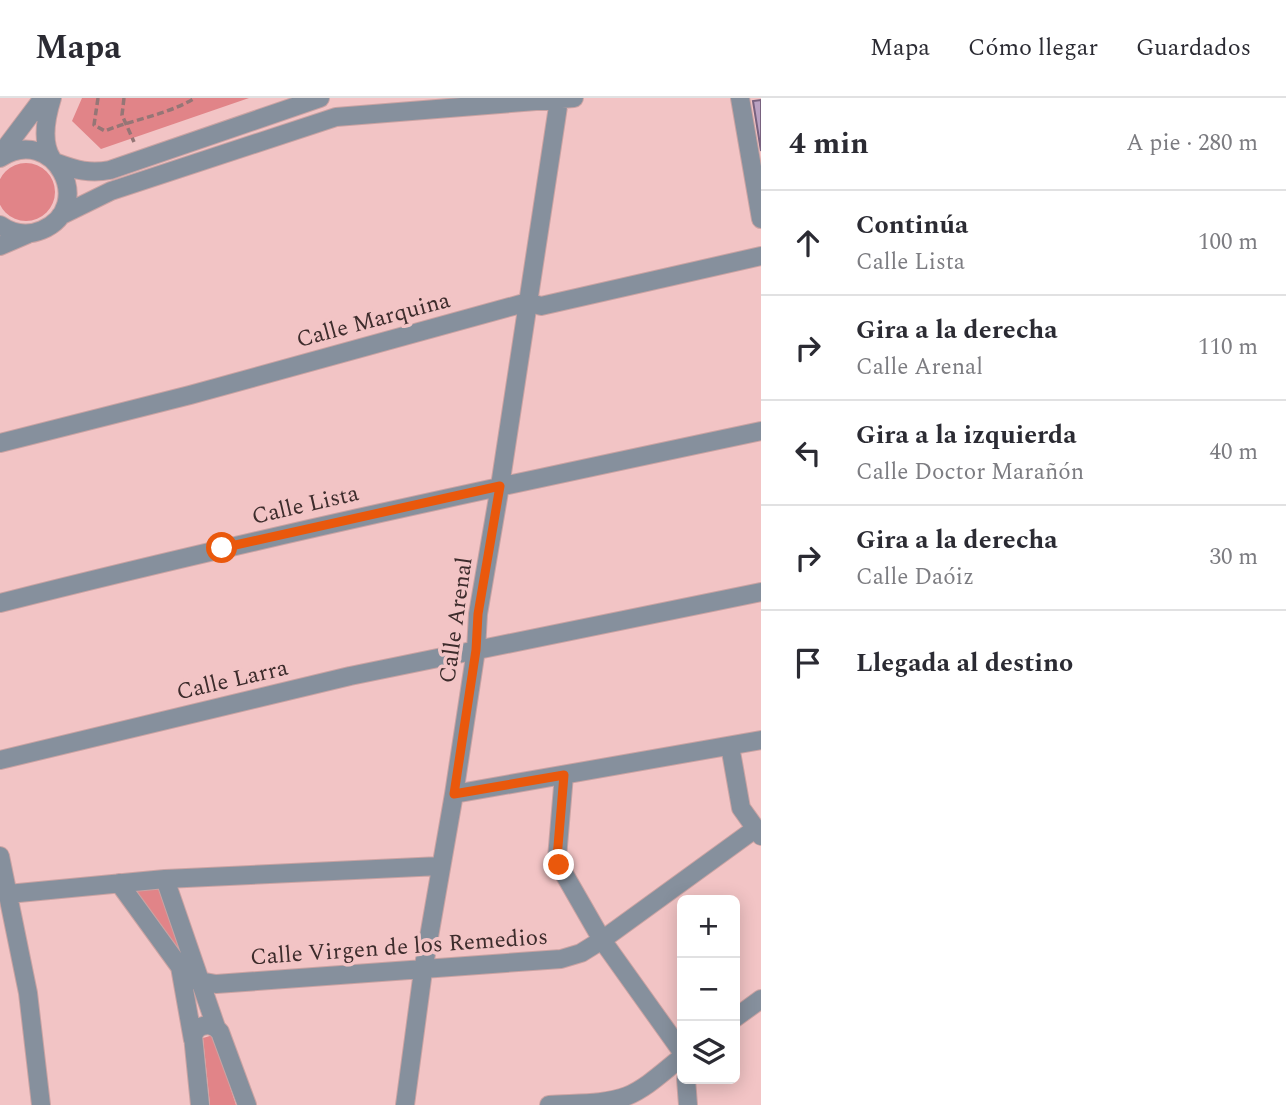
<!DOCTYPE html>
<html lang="es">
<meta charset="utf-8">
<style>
:root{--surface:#fff;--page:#f2f2f3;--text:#2b2b33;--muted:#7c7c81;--line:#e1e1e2}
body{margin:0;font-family:Spectral,serif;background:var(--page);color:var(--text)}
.controls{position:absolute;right:21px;bottom:21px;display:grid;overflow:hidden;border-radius:10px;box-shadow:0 4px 18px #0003}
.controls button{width:63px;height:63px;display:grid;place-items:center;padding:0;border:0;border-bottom:2px solid var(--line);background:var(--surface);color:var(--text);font:35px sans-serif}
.stop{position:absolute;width:21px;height:21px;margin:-16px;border:5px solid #ea580c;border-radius:50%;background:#fff}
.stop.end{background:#ea580c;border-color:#fff;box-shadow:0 2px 7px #0008}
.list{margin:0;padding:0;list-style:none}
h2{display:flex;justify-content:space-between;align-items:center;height:91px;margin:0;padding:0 28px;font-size:30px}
h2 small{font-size:23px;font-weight:400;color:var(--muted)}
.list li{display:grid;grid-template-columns:46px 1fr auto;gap:21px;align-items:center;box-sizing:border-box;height:105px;padding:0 28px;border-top:2px solid var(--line)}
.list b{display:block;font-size:26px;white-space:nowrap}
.list p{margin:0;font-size:23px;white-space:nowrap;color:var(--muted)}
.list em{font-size:23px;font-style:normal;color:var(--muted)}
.icon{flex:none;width:38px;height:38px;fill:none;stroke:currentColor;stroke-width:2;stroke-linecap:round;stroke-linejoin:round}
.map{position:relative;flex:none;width:761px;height:1007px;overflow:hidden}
header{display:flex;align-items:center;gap:42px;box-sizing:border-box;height:98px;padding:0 35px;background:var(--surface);border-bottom:2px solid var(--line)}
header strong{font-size:33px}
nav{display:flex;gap:38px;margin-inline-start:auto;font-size:24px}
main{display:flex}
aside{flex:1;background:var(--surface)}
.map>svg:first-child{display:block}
.green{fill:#e18488}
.building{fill:#baa2c2;stroke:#78627f;stroke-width:2}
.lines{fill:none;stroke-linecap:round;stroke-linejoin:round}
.minor-casing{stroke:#caa3a3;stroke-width:20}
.path{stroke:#957676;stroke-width:3.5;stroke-dasharray:7 3.5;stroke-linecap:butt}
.minor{stroke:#86909d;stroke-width:18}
.route{stroke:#ea580c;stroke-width:9}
.labels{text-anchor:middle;stroke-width:7;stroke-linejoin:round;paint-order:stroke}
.street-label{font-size:23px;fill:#3d2c2c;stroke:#f2c4c5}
</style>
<header>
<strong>Mapa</strong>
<nav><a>Mapa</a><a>Cómo llegar</a><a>Guardados</a></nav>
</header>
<main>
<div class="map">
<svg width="761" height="1007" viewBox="0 0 761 1007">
<rect width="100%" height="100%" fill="#f2c4c5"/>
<path class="green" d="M82,0h167l-148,51 -29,-28z
M-3 94a29 29 0 1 1 58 0a29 29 0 1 1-58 0Z
M161,788l30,83 -59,-80z
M213,937l23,70h-26l-7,-67z"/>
<path class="building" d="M761,2v51l-8,-50z"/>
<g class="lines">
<g class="minor-casing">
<path id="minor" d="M52,0c-6,19 -11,44 0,61
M740,0l21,121
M0,57l43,-57
M0,60c54,-35 97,49 42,72 -14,6 -29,4 -42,-5
M57,65c19,7 33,11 53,7l210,-72
M60,118l51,-25 225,-74 238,-19
M0,148l28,-12
M0,345l190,-48 338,-93 13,4 220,-50
M0,505c252,-64 506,-118 761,-172
M730,648l11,62 20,28
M0,662l350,-84 411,-84
M564,677l-7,83 2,7 43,75 80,112
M454,696l307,-54
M0,758l28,137 13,112
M165,781l51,148
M119,785l61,84 13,73
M8,796l157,-15 275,-13
M180,869l14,13 22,4 345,-25 20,-6 21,-13 153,-111
M735,920l26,-19
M686,981l2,26
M200,1007l-7,-69 3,-6c8,-7 18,-6 24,2l27,73
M405,1007l18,-134 31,-177 22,-144 2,-36 22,-128 59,-386
M549,1007c24,-2 55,0 78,-9 20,-8 38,-26 55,-39"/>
</g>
<path class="path" d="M98,0l-4,27 11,6c29,-12 62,-16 90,-33
M124,0l-2,17 12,27"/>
<use href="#minor" class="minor"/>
</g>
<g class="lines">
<path class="route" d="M222,450l278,-62 -22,128 -2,36 -22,144 110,-19 -7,83 2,7"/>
</g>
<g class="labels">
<g class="street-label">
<text transform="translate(373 221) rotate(-15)" y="8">Calle Marquina</text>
<text transform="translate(305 406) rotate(-13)" y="8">Calle Lista</text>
<text transform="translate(455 522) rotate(-82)" y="8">Calle Arenal</text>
<text transform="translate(232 581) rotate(-13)" y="8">Calle Larra</text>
<text transform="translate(399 848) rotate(-4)" y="8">Calle Virgen de los Remedios</text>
</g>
</g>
</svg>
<div class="controls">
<button>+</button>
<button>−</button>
<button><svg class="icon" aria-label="layers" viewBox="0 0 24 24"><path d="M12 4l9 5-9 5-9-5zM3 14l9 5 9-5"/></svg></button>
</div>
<div class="stop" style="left:222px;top:450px"></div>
<div class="stop end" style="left:559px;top:767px"></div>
</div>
<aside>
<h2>4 min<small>A pie · 280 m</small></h2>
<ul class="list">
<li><svg class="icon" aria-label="ahead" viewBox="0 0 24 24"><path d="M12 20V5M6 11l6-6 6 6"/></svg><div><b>Continúa</b><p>Calle Lista</p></div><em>100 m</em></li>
<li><svg class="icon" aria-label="right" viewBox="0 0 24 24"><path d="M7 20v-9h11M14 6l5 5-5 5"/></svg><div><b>Gira a la derecha</b><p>Calle Arenal</p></div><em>110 m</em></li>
<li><svg class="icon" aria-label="left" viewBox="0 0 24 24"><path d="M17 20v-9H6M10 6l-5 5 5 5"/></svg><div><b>Gira a la izquierda</b><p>Calle Doctor Marañón</p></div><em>40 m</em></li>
<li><svg class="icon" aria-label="right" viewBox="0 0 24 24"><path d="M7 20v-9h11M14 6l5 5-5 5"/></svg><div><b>Gira a la derecha</b><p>Calle Daóiz</p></div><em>30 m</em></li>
<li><svg class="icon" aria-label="arrive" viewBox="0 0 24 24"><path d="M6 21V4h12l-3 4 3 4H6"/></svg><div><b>Llegada al destino</b></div></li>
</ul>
</aside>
</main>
